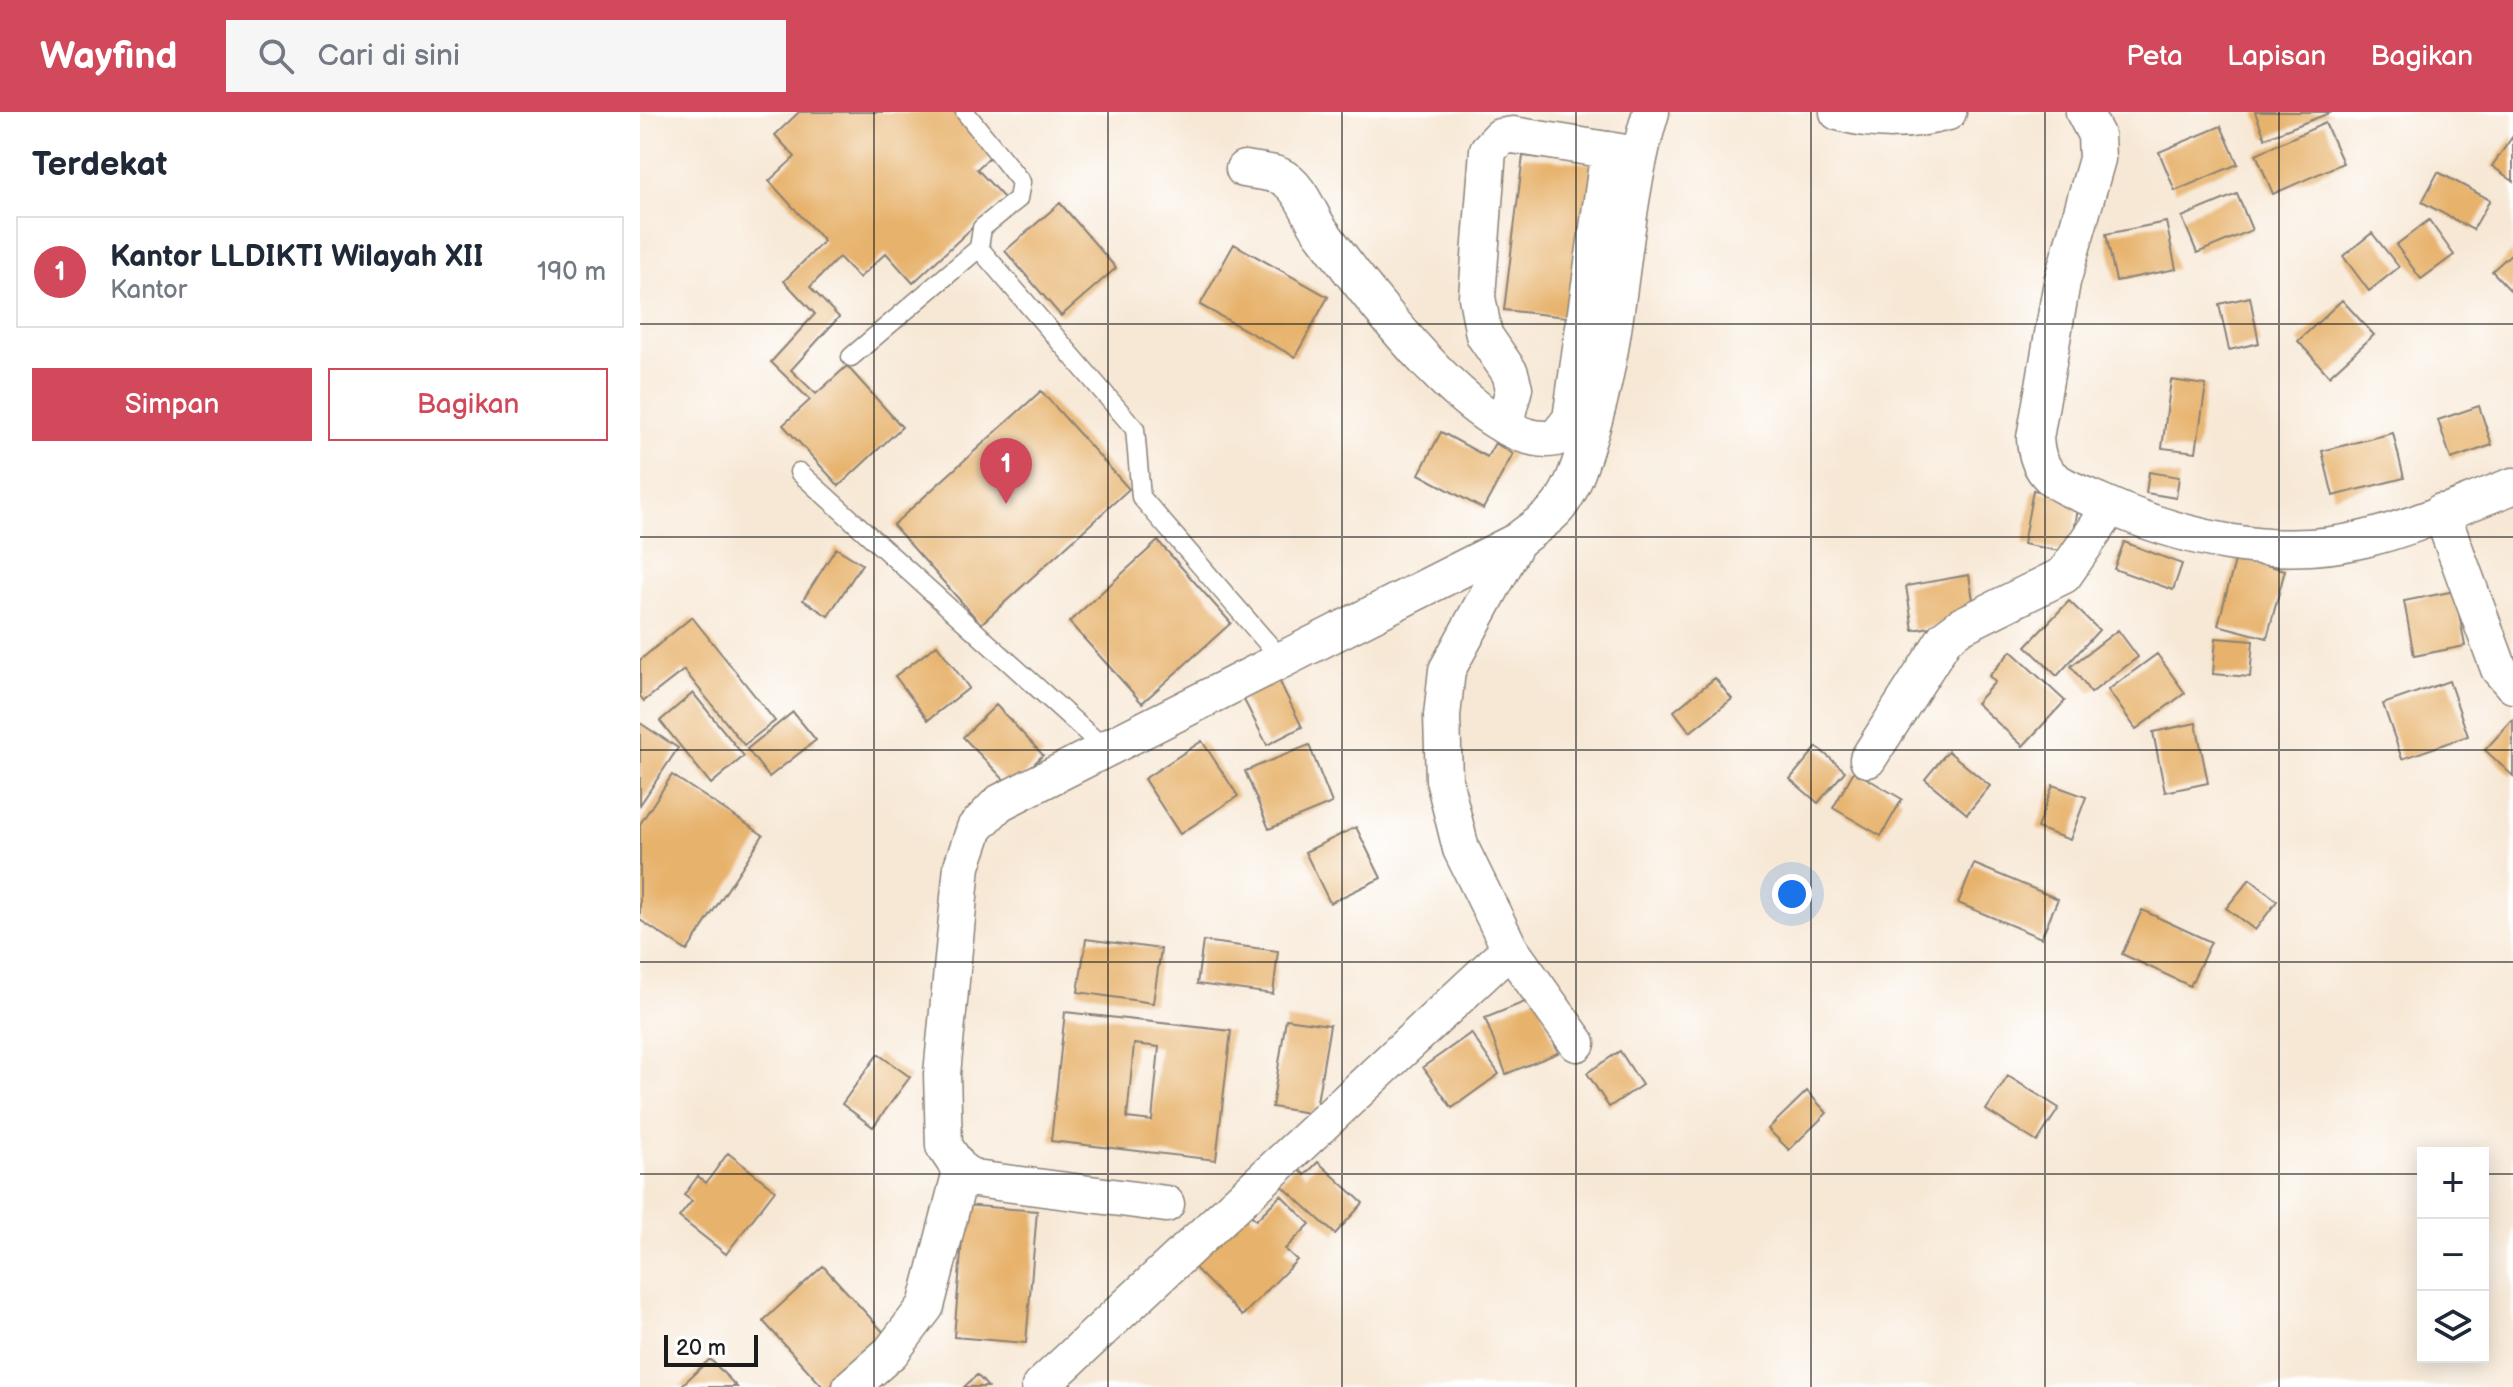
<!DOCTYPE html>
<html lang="id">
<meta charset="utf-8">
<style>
:root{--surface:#fff;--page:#f6f6f7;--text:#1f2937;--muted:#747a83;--line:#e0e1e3;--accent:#d1495b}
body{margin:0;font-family:"Balsamiq Sans",sans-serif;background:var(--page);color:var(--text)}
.controls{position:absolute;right:24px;bottom:24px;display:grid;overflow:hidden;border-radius:0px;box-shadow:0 4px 20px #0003}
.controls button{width:72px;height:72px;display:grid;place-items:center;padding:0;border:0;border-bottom:2px solid var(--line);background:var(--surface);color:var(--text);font:40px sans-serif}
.scale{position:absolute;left:24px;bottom:20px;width:94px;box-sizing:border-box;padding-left:8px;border:4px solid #1c1c1c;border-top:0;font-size:22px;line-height:28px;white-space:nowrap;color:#1c1c1c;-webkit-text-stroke:6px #fff;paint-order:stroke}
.you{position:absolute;left:1152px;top:782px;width:28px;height:28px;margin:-20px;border:6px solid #fff;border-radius:50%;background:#1a73e8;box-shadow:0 0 0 12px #1a73e833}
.badge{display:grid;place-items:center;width:52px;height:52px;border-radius:50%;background:var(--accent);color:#fff;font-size:26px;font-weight:700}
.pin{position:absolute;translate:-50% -66px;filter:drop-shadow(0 2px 4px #0008)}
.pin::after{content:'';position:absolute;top:42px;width:28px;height:24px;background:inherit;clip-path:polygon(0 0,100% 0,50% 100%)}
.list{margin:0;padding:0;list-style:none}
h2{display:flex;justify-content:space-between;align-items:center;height:104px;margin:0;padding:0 32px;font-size:34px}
h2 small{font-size:26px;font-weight:400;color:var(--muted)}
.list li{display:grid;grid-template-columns:52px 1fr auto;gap:24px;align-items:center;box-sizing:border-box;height:112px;margin:0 16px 16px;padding:0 16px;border:2px solid var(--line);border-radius:0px}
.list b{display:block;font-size:30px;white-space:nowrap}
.list p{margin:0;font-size:26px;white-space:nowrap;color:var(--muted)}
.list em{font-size:26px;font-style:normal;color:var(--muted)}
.actions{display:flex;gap:16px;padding:24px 32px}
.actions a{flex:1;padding:18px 0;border:2px solid var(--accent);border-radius:0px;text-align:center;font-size:28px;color:var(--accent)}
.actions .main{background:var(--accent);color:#fff}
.icon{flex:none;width:44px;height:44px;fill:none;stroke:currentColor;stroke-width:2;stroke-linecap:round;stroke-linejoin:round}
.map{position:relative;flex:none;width:1873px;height:1275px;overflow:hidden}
header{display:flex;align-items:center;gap:48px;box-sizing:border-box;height:112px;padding:0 40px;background:var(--accent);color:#fff}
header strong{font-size:38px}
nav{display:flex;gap:44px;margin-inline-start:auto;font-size:28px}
.search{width:560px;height:72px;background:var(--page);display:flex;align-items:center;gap:20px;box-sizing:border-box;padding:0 28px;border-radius:0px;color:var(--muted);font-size:30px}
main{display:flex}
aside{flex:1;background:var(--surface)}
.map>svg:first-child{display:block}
.building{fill:#e7b26c;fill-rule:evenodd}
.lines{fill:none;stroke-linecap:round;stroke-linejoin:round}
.lane-casing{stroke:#8a8278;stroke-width:21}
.street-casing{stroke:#8a8278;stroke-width:39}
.lane{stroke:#fff;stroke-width:18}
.street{stroke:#fff;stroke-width:36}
.grid{fill:none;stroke:#1c1c1c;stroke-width:2;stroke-opacity:0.55}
</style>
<header>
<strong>Wayfind</strong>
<div class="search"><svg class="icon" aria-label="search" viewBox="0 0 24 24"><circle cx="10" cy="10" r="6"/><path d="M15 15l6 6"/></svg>Cari di sini</div>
<nav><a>Peta</a><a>Lapisan</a><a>Bagikan</a></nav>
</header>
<main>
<aside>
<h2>Terdekat<small></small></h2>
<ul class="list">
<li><span class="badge">1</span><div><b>Kantor LLDIKTI Wilayah XII</b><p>Kantor</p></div><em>190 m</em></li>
</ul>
<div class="actions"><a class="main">Simpan</a><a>Bagikan</a></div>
</aside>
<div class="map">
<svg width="1873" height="1275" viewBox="0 0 1873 1275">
<rect width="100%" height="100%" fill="#fff"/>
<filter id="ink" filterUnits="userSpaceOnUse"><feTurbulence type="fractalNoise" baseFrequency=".0125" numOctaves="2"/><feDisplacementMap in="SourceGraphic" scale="16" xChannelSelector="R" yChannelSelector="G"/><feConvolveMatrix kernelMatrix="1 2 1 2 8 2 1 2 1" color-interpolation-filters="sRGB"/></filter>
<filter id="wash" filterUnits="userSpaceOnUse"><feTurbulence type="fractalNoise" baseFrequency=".006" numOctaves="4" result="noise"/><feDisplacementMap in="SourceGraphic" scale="32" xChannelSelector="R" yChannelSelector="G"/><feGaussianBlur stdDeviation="1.8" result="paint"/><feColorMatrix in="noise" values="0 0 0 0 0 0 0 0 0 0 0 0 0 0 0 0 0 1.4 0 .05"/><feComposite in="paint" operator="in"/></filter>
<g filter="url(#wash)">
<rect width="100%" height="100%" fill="#f7e8d5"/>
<g id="blocks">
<path class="building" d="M159,0h158l38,40 -18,17 27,29 -91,85 -27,-30 -27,25 -20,-21 -29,30 29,30 -48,53 25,24 31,-28 55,61 -63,59 -56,-61 27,-25 -39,-38 44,-48 -31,-33 40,-40 -55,-60 26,-24 -20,-22z
M1615,0h77l-67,26z
M1685,11l18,40 -70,31 -17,-40z
M1581,14l17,38 -63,27 -16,-39z
M1873,24v45l-21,-15z
M883,44l79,9 -19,154 -79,-9z
M1798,60l52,28 -17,30 -51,-28z
M1597,82l15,36 -55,23 -15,-36z
M420,91l56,65 -55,48 -56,-65z
M1789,108l25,35 -33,24 -25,-34z
M1526,110l10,47 -60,12 -10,-47z
M1732,121l27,34 -30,24 -26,-35z
M594,132l94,53 -33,60 -95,-52z
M1873,140v37l-2,2 -19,-20z
M1610,185l9,46 -30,7 -10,-46z
M1702,188l32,35 -45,41 -31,-35z
M1531,268l35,5 -10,67 -34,-4z
M401,279l88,98 -148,135 -88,-99z
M1839,294l13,39 -41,14 -13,-39z
M801,320l46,25 8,-14 18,11 -30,55 -64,-35z
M1753,321l11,45 -71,18 -11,-45z
M1509,360l30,5 -3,21 -30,-5z
M1393,378l47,8 -10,55 -47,-9z
M518,429l73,82 -89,80 -73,-81z
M1484,430l58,22 -9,26 -59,-21z
M196,436l26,16 -34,52 -25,-16z
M1596,445l49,13 -18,68 -49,-13z
M1329,463l7,44 -63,11 -7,-44z
M1815,479l10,55 -51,10 -10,-55z
M1429,489l30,29 -42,46 -31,-30z
M52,505l83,104 -31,24 -60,-75 -40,31 -4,-5v-36z
M1478,518l20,27 -47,36 -20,-27z
M1576,526l37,3 -3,36 -37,-3z
M297,533l32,43 -41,32 -33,-44z
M1371,539l54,50 -42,45 -47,-43 19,-21 -6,-6z
M1517,542l28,39 -49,36 -28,-39z
M1075,566l17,21 -42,33 -16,-21z
M639,568l23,47 -35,18 -24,-47z
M1809,569l19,55 -66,23 -19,-55z
M53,581l51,63 -33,28 -51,-63z
M356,593l47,50 -32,32 -48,-50z
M153,600l23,28 -47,37 -22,-28z
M1873,607v57l-28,-26z
M0,611l38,25 -38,57z
M1556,611l12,60 -43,9 -12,-60z
M562,629l36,55 -58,38 -36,-55z
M669,633l23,58 -63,26 -24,-58z
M1177,635l28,24 -27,32 -28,-24z
M1308,639l42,35 -23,28 -42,-35z
M1214,659l48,28 -21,37 -48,-28z
M32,663l91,60 -76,116 -47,-31v-96z
M1413,673l33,12 -16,43 -33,-12z
M716,715l25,51 -51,25 -25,-51z
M1334,752l84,35 -17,39 -83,-35z
M1610,767l27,22 -22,29 -29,-22z
M1502,798l69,32 -21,44 -68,-32z
M446,827l75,10 -8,54 -75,-11z
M563,829l75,10 -5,43 -76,-10z
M897,885l21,56 -52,21 -21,-56z
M425,900l166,19 -15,129 -165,-19zM494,932l25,3 -7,74 -25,-3z
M646,907l44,6 -15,89 -43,-7z
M831,921l28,41 -47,34 -29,-41z
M980,939l22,34 -33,22 -22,-34z
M238,942l32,23 -37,50 -31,-23z
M1368,964l51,32 -22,34 -51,-32z
M1167,979l20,22 -38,37 -21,-21z
M88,1041l47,37 -49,64 -47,-37 13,-16 -8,-6 14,-19 8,7z
M678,1050l45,41 -28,31 -56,-51 16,-17 10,9z
M641,1083l29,29 -25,25 12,11 -55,56 -53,-54 54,-55 13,13z
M325,1093l72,6 -11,132 -72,-6z
M183,1154l63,69 -56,52h-7l-60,-66z
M70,1247l27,28h-57z
M337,1263l11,12h-24z"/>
</g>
</g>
<g filter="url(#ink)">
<use href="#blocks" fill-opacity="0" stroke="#8a8278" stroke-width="2"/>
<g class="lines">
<g class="lane-casing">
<path id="lane" d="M325,0l56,70 -3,17 -36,29 -3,20 156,181 6,68 142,164
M211,245l128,-109
M159,360l305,276"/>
</g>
<g class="street-casing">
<path id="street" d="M1198,0c38,11 71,10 110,0
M1444,0l12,23 1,24 -35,123 -27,156c2,43 29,48 63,63 81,37 177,60 266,38 51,-12 100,-35 149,-53
M604,57c11,2 26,3 36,7 20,9 29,38 40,54 40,54 162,223 236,208l15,-19 38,-269
M864,314l10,-38 -4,-15 -26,-38 -7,-38 11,-147 12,-13 13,-2 119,19
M1801,400l58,157 14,16
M877,429l-70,129 -5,46 2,64 17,69 49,100 67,94
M1228,647l77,-121 16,-12 103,-51 47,-68
M526,1092l-191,-25 -14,-8 -17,-25 -2,-72 20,-208 13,-38 24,-25 518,-262c13,-11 32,-22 42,-35 15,-19 22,-45 29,-67 36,-107 30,-220 63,-327
M211,1275l40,-35 35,-46 35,-135
M400,1275l470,-438"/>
</g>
<use href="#lane" class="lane"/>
<use href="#street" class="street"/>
</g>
</g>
<path class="grid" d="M234,0v1275M468,0v1275M702,0v1275M936,0v1275M1171,0v1275M1405,0v1275M1639,0v1275M0,212h1873M0,425h1873M0,638h1873M0,850h1873M0,1062h1783M1843,1062h30"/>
</svg>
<div class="controls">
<button>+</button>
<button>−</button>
<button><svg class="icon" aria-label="layers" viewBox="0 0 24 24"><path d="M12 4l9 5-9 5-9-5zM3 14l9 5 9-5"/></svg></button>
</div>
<div class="scale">20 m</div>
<div class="you"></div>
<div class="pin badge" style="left:366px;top:392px">1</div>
</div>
</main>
